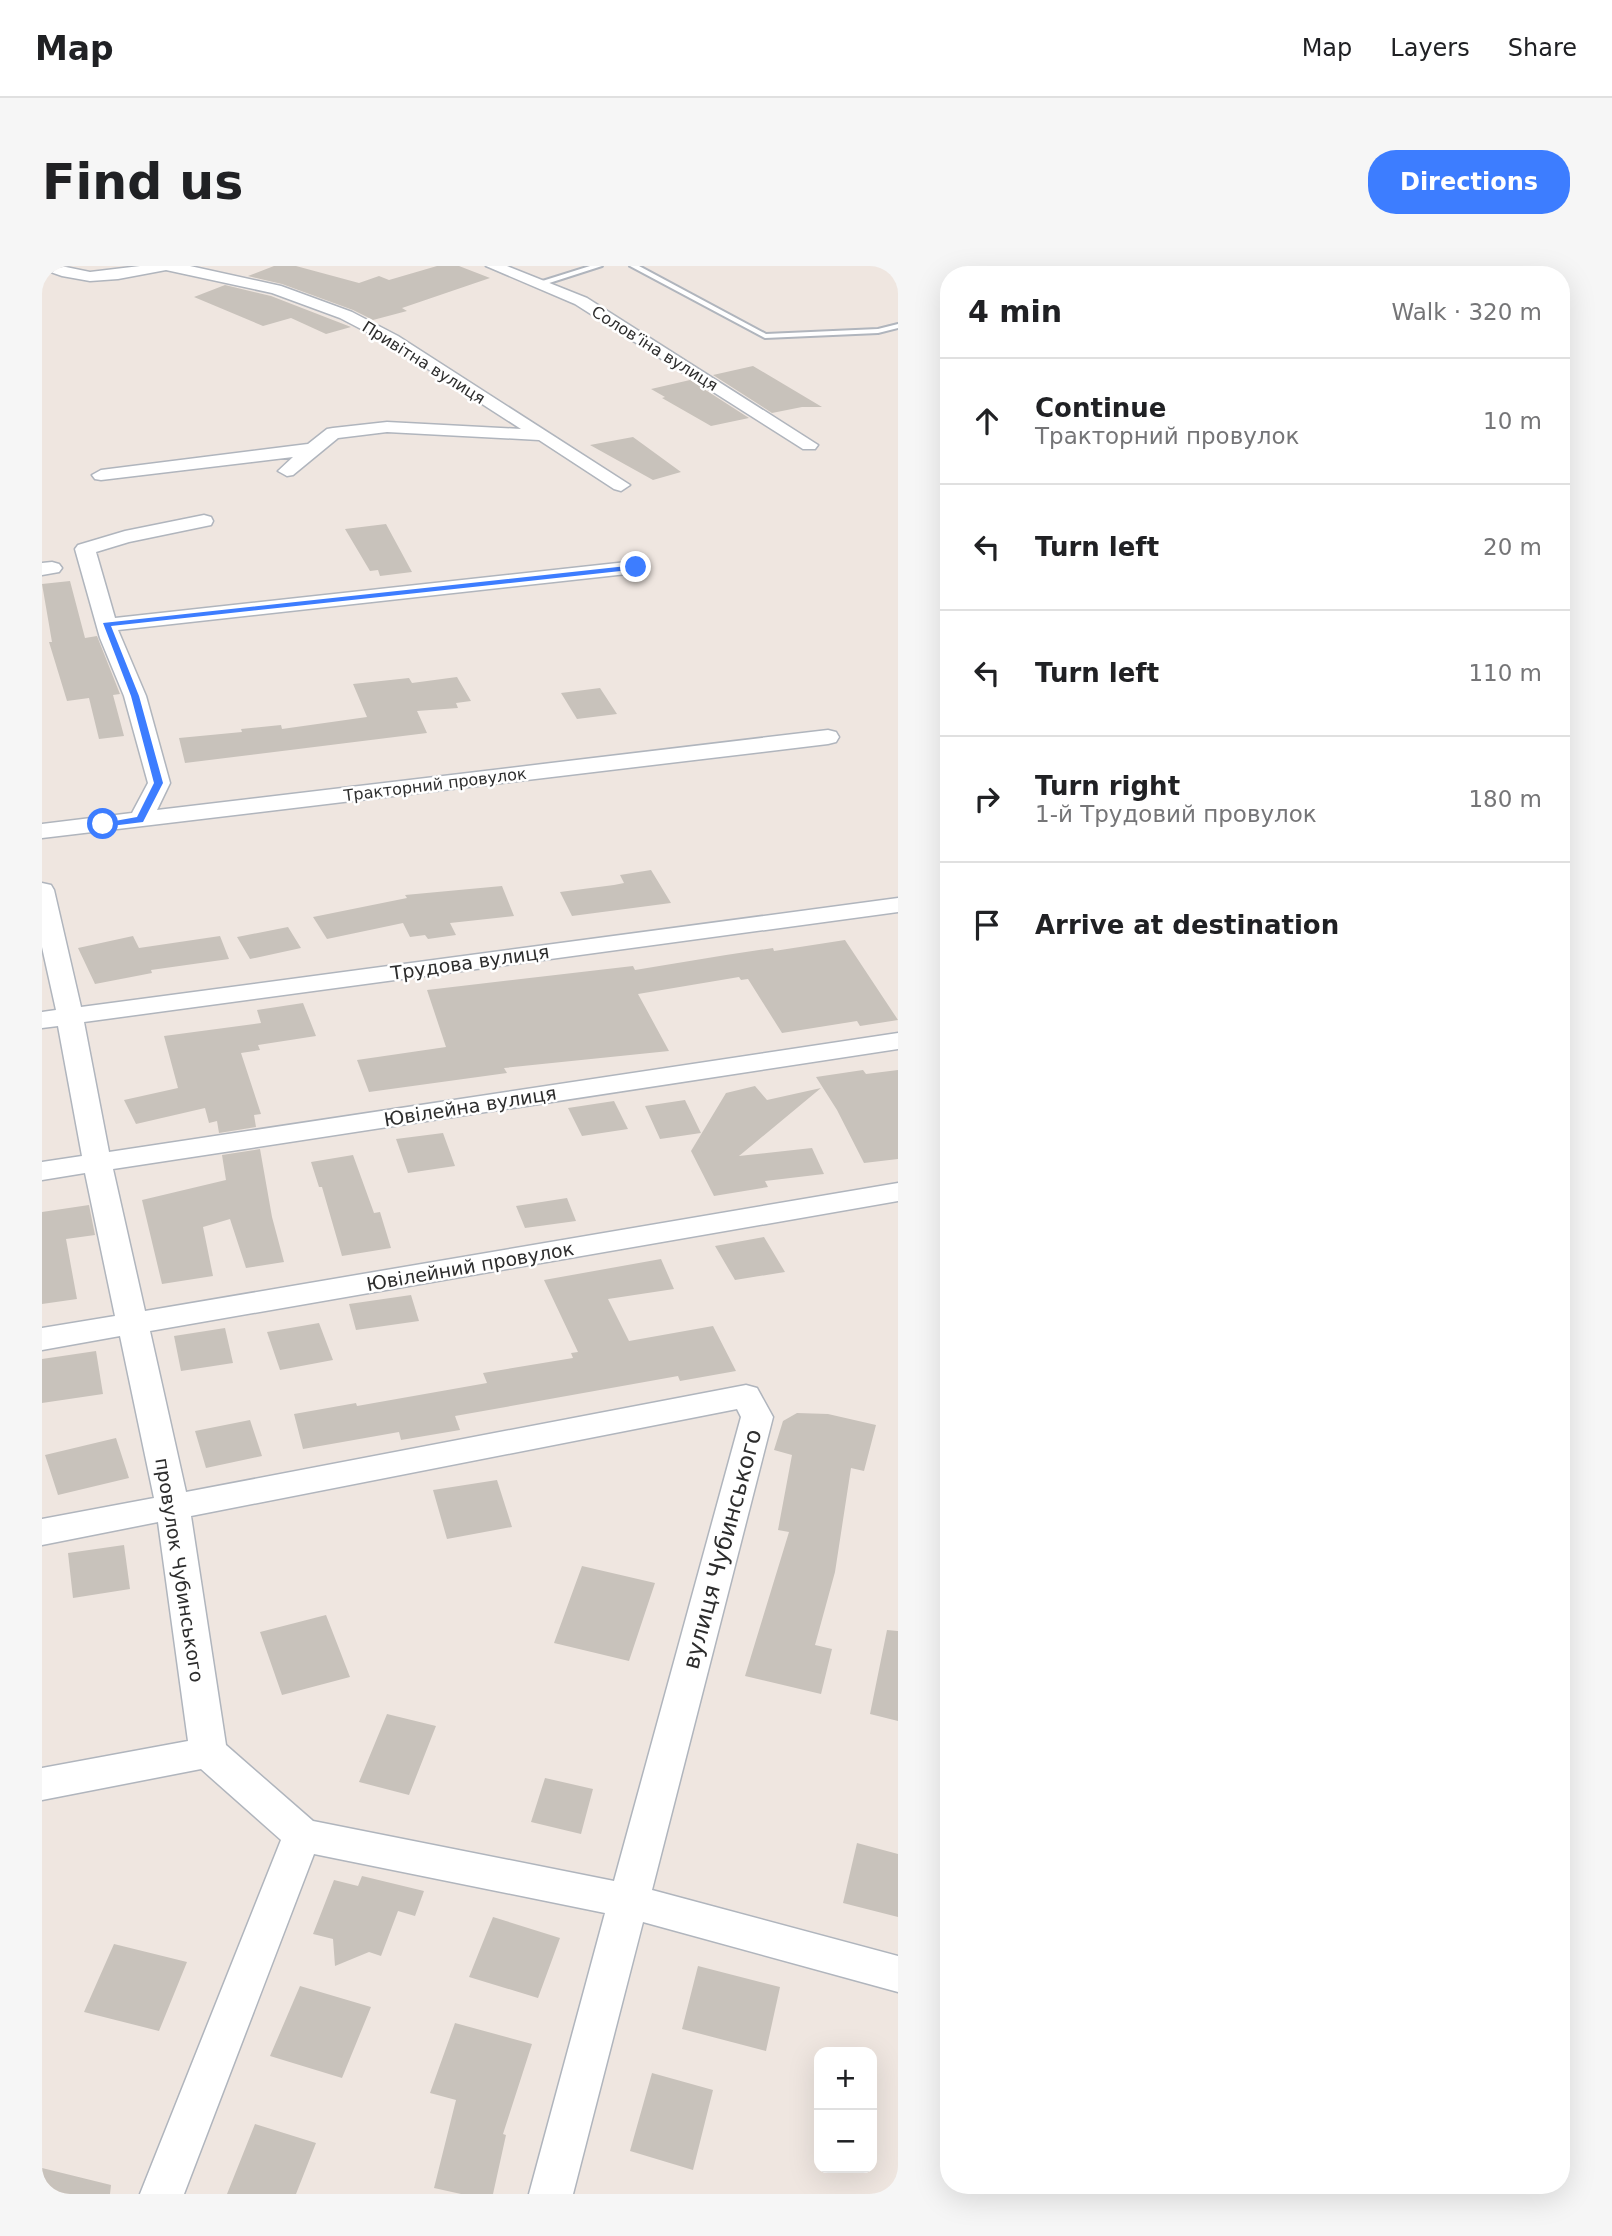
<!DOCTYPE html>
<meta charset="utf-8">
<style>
:root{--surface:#fff;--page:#f6f6f6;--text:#202124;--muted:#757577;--line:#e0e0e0;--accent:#3d7dff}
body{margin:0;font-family:"DejaVu Sans",sans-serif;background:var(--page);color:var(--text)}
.controls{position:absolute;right:21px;bottom:21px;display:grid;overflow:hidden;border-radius:14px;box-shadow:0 7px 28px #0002}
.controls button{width:63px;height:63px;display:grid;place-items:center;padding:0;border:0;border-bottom:2px solid var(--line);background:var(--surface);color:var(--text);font:35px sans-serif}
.stop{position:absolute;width:21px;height:21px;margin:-16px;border:5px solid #3d7dff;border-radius:50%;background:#fff}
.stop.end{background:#3d7dff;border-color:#fff;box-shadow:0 2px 7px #0008}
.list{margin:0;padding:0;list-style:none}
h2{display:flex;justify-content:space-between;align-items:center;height:91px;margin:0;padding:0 28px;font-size:30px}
h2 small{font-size:23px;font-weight:400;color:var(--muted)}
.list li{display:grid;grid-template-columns:46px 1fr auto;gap:21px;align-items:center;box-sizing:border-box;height:126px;padding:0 28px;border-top:2px solid var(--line)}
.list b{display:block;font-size:26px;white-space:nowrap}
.list p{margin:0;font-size:23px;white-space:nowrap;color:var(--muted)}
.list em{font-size:23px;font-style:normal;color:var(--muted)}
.icon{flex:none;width:38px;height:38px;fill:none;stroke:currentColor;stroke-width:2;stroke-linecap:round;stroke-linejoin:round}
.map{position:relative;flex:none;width:856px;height:1928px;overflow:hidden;border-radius:28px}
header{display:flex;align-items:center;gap:42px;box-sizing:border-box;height:98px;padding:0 35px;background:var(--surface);border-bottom:2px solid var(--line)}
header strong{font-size:33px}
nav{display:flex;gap:38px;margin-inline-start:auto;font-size:24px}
.intro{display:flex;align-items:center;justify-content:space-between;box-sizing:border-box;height:168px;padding:0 42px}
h1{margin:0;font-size:49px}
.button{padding:18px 32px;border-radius:28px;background:var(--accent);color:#fff;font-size:24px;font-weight:700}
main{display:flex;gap:42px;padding:0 42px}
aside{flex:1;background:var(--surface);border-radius:28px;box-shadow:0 7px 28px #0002}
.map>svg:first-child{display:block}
.building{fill:#c8c2bb}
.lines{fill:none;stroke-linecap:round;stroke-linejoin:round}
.service-casing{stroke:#b0b5bd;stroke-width:4}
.minor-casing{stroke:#b0b5bd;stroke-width:3}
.service{fill:#fff;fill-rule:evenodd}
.minor{fill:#fff;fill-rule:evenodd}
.route{fill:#3d7dff}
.labels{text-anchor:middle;stroke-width:5;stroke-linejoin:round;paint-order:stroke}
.far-street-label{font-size:16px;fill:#2d2d2d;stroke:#fff}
.street-label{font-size:19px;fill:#2d2d2d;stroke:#fff}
.near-street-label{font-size:23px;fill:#2d2d2d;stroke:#fff}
</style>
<header>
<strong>Map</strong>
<nav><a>Map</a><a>Layers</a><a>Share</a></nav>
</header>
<div class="intro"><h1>Find us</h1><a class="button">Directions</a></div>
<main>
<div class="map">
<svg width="856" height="1928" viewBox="0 0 856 1928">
<rect width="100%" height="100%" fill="#efe6e0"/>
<path class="building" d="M232,0h22l63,17 20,-7 10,4 48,-14h22l31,12 -88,30 5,3 -34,9 -20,-10 -71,-26 -34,-8z
M183,19l46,11 80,31 -25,7 -35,-16 -28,8 -69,-29z
M711,100l64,38 5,3h-20l-30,6 -59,-38z
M648,114l59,38 -38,8 -49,-28 3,-1 -14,-8z
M591,171l48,35 -28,8 -63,-35z
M344,258l26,48 -32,4 -2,-6 -8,1 -25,-42z
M28,315l15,57 12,-2 23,58 -7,1 11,41 -25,3 -10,-41 -22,3 -18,-59h3l-10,-58z
M415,411l14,24 -15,2 2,5 -41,3 10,22 -242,30 -6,-25 63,-6 -1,-3 40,-4 1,4 85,-12 -14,-33 56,-6 3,5z
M558,422l17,26 -40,5 -16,-26z
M609,604l20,33 -99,13 -12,-24 54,-7 10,-2 -4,-8z
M460,620l12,30 -64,7 6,12 -28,4 -3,-4 -15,2 -7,-14 -76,16 -14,-22 94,-19 -2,-3z
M246,661l13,21 -51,11 -13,-22z
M91,670l6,12 81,-12 9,23 -78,11 1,3 -57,11 -17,-36z
M803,674l53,80 -38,6 -3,-5 -75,12 -34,-54 -7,1 -2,-3 -101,17 31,57 -165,17 3,5 -138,19 -12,-32 89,-13 -19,-57 206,-24 2,4 91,-15 47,-7 1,3z
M261,737l13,33 -58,9 2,5 -19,3 20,61 -7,1 2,12 -37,6 -2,-12 -8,2 -4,-15 -69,16 -12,-24 54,-12 -14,-52 97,-13 -4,-13z
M821,804l3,4 32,-4v89l-34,4 -27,-53 -21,-33z
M713,820l12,14 54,-12 -82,68 73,-8 12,26 -59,7 3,6 -54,9 -23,-45 35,-58z
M643,834l16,33 -41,6 -15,-33z
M572,835l14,28 -46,7 -14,-28z
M401,867l12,33 -47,7 -12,-34z
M218,883l12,68 12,45 -38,6 -16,-49 -27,8 10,49 -51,8 -20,-84 84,-20 -4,-25z
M311,889l21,58 6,-1 11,36 -49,8 -20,-69h-3l-8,-25z
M525,932l9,23 -51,7 -9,-22z
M47,939l6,30 -29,4 11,60 -35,5v-92z
M722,971l21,35 -50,8 -20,-34z
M619,993l13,30 -66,10 21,42 84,-15 23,45 -56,10 -2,-5 -223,40 5,14 -59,10 -2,-8 -96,17 -9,-35 62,-11 1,3 130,-23 -4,-10 90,-15 -2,-5 7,-1 -34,-72z
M369,1029l8,26 -63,9 -7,-26z
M277,1057l14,37 -53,10 -13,-38z
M183,1062l8,35 -52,8 -7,-35z
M54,1085l7,43 -61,9v-44z
M755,1147l31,1 48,11 -12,46 -13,-3 -16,104 -20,73 17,4 -11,45 -76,-18 44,-144 -11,-2 14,-75 -18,-5 9,-29z
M208,1154l12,36 -56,12 -11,-37z
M74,1172l13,40 -71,17 -13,-40z
M455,1214l15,47 -65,12 -14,-49z
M82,1279l6,44 -57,9 -5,-45z
M540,1300l73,17 -26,78 -75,-18z
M284,1349l24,62 -68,18 -22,-63z
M845,1364l11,1v90l-28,-7z
M345,1448l49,12 -27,69 -50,-13z
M503,1512l48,11 -12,45 -50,-12z
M815,1577l41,11v63l-55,-14z
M320,1610l62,15 -9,25 -17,-5 -17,45 -12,-4 -34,14 -2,-27 -20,-5 21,-54 24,6z
M451,1651l67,21 -22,60 -69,-21z
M72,1678l73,18 -28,69 -75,-19z
M656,1700l82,21 -14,64 -84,-22z
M258,1720l71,21 -29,71 -72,-22z
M413,1757l77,21 -29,90 3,1 -13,59h-32l-27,-6 22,-88 -26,-7z
M610,1807l61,17 -20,80 -63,-19z
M213,1858l61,19 -20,51h-69z
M0,1902l69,17 -1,9h-68z"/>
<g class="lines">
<g class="service-casing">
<path id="service" d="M548,0h12l-59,19 -7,-2z
M588,0h9l127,68 112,-5 20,-5v4l-20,5 -113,5z"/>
</g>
<g class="minor-casing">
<path id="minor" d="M0,0h19l29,6 50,-6h50l91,20 71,26 46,24 232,149 -9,6 -7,-2 -75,-49 -152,-8 -49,6 -45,37 -6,1 -9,-5 15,-14 -192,23 -6,-1 -3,-4 9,-5 207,-26 19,-15 6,-1 54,-6 134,7 -135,-87 -46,-24 -68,-25 -106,-23 -48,9 -28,2 -28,-5 -20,-7z
M444,0h21l80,32 231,147 -3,4h-12l-228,-145z
M162,249l7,2 2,4 -2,4 -82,17 -33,10 19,66 521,-57 10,6 -10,6 -518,57 28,66 24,87 -13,27 671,-80 8,2 3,5 -3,5 -8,2 -786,94v-14l90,-11 16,-30 -24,-87 -24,-58 -25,-89 3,-4 47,-14z
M10,296l7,2 3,4 -3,4 -17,3v-12z
M0,617l9,2 3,5 27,117 817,-109v14l-814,110 25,130 789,-119v16l-785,120 32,142 753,-128v18l-748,130 36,161 560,-107 11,3 16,29 -121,473 246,66v36l-255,-70 -70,272h-44l76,-281 -291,-59 -130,340h-44l141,-354 -80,-71 -159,31v-32l146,-27 -30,-219 -116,23v-26l112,-21 -34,-162 -78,14v-22l73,-12 -30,-143 -43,7v-18l40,-6 -24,-130 -16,2v-16l14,-2 -14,-63zM695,1143l4,8 -127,464 -301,-60 -87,-76 -35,-229z"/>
</g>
<use href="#service" class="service"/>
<use href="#minor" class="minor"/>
</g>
<path class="route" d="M594,299l3,4 -528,57 28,70 24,87 -20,39 -40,5 -5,-3 39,-7 17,-34 -23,-87 -28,-73z"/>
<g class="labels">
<g class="far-street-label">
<text transform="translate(613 82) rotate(32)" y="6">Соловʼїна вулиця</text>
<text transform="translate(382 96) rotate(32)" y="6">Привітна вулиця</text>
<text transform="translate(393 518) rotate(-7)" y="6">Тракторний провулок</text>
</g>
<g class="street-label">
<text transform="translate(428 696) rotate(-8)" y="7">Трудова вулиця</text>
<text transform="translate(428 840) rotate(-9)" y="7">Ювілейна вулиця</text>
<text transform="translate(428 1000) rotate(-10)" y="7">Ювілейний провулок</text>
<text transform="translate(138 1304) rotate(81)" y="7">провулок Чубинського</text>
</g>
<g class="near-street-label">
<text transform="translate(680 1283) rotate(-75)" y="8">вулиця Чубинського</text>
</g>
</g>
</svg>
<div class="controls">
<button>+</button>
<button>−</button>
</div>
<div class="stop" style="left:61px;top:558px"></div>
<div class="stop end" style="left:594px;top:301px"></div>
</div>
<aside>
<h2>4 min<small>Walk · 320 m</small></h2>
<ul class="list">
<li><svg class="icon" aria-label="ahead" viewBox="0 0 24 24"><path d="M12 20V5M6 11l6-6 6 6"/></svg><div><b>Continue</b><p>Тракторний провулок</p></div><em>10 m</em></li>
<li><svg class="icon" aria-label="left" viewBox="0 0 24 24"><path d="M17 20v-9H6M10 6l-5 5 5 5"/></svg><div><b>Turn left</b></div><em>20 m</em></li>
<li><svg class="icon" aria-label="left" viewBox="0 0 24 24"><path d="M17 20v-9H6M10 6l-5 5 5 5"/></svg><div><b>Turn left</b></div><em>110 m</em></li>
<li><svg class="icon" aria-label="right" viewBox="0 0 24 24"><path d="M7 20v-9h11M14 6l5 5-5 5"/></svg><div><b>Turn right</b><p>1-й Трудовий провулок</p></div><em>180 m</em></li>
<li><svg class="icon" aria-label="arrive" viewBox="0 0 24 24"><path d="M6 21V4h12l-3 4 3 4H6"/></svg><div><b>Arrive at destination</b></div></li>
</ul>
</aside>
</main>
